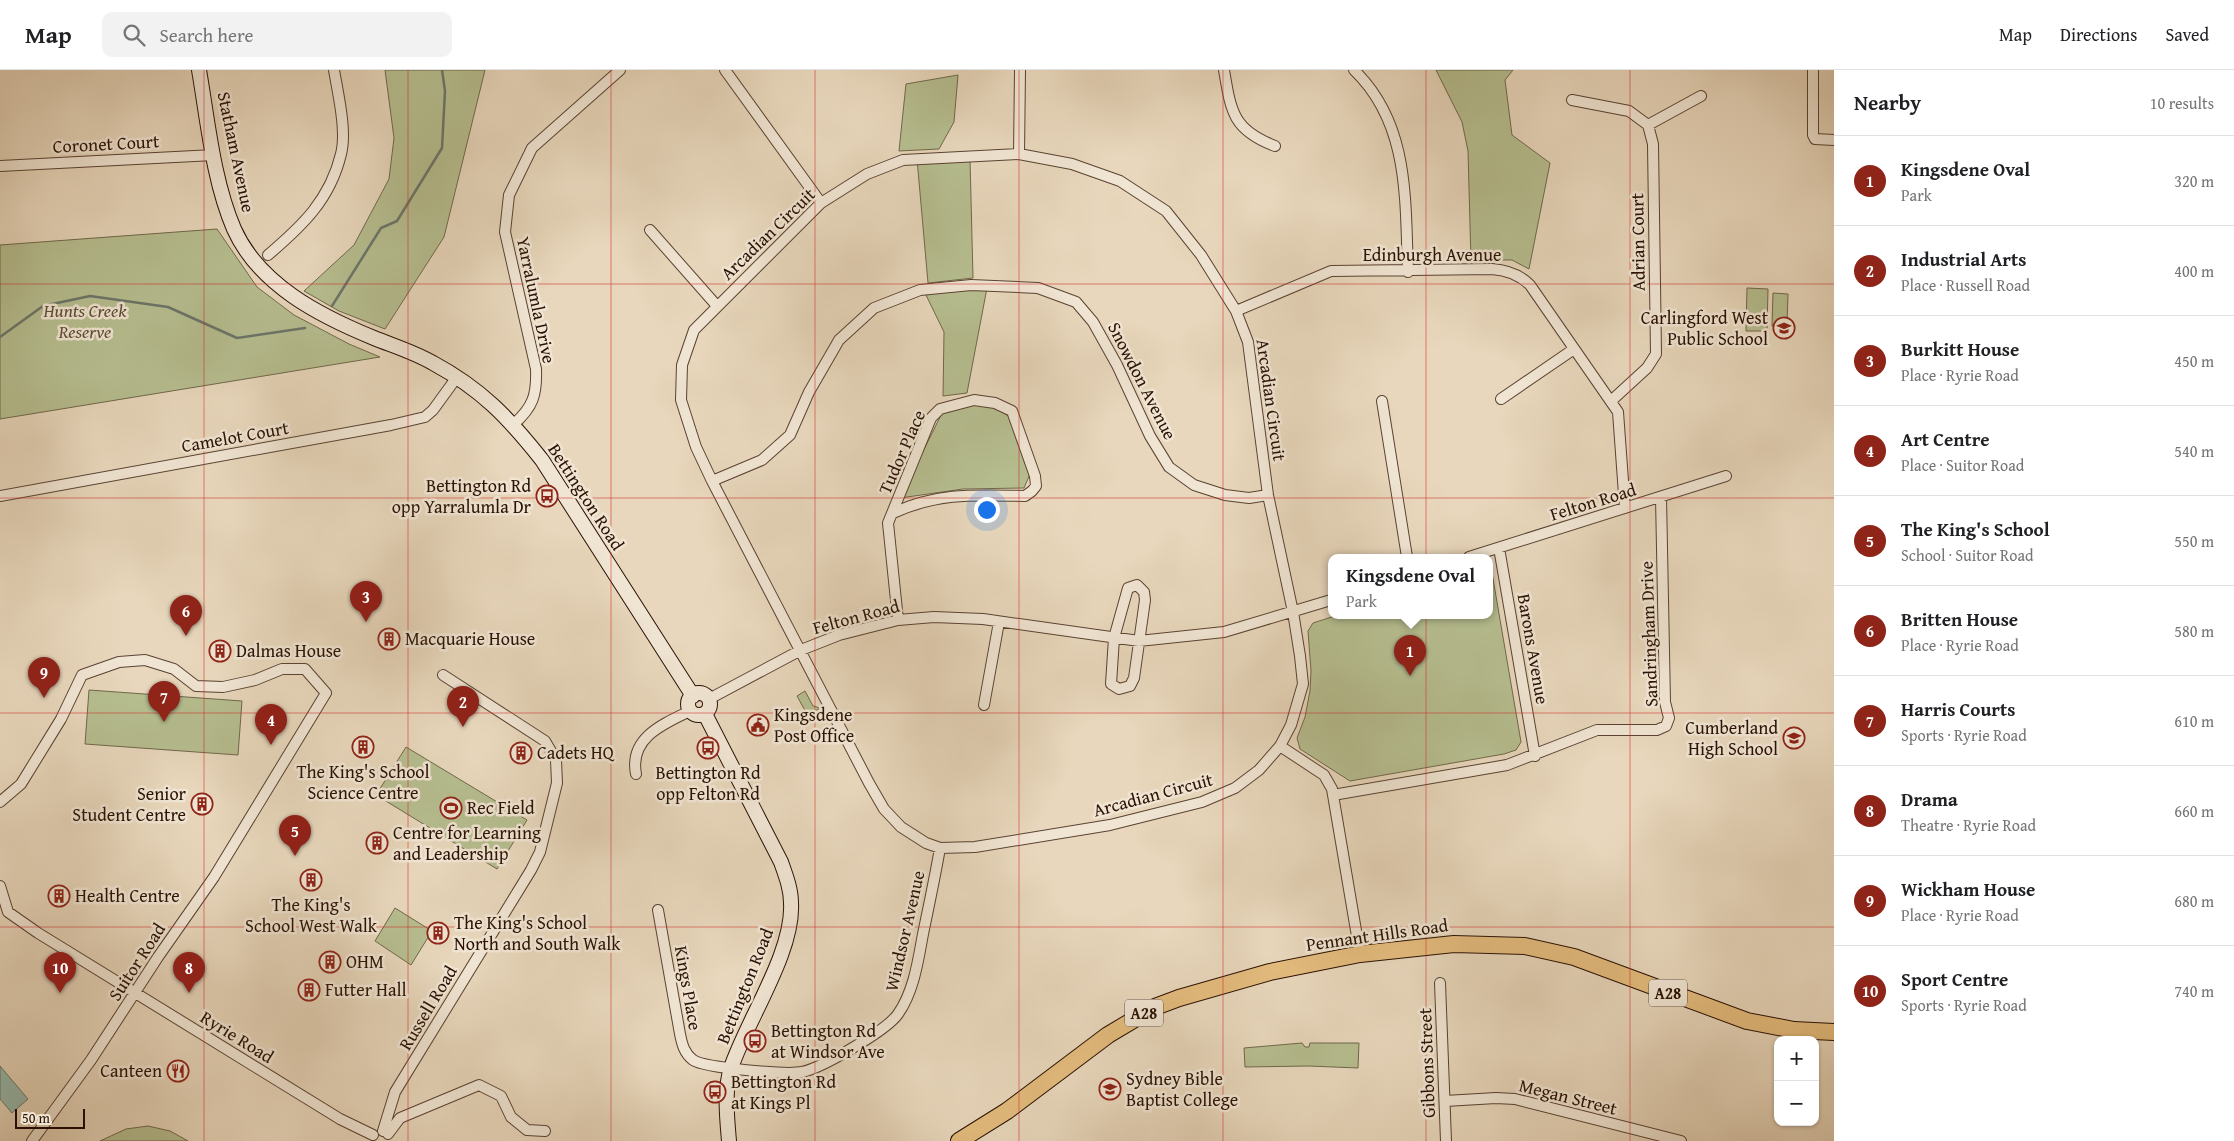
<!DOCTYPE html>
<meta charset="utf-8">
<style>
:root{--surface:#fff;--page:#f2f2f2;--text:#202124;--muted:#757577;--line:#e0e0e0;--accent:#8f2418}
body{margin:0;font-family:"Gentium Book Plus",serif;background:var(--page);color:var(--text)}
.controls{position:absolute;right:15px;bottom:15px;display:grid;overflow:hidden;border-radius:10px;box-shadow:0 1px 4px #0004}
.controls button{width:45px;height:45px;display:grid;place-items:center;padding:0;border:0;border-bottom:1px solid var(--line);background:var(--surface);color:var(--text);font:25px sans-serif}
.scale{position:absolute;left:15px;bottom:12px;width:70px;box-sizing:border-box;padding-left:5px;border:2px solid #2a1104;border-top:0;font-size:14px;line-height:18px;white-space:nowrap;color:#2a1104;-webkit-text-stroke:4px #f0e5d3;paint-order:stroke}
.you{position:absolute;left:986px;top:439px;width:18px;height:18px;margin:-12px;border:4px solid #fff;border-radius:50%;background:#1a73e8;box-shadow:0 0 0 8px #1a73e833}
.badge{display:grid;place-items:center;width:32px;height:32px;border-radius:50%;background:var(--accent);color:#fff;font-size:16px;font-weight:700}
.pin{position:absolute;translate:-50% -41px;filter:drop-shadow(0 1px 2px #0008)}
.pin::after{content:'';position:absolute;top:26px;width:18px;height:15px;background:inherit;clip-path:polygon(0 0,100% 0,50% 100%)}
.popup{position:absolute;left:1328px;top:484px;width:165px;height:65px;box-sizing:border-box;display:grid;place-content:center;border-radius:10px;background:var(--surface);filter:drop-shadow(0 1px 4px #0005);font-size:16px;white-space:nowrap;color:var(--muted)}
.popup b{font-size:19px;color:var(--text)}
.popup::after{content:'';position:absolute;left:50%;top:100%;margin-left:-10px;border:10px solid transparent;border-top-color:var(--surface)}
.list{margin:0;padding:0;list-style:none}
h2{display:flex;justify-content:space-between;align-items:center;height:65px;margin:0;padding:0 20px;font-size:21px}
h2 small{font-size:16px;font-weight:400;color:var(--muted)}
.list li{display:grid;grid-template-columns:32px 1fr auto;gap:15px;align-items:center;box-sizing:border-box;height:90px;padding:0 20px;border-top:1px solid var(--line)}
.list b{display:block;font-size:19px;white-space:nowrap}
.list p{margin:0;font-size:16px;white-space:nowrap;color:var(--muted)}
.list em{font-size:16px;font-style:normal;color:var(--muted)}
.icon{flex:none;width:28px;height:28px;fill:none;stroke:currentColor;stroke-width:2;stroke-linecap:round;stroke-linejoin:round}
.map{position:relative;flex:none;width:1834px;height:1071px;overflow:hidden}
header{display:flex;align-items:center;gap:30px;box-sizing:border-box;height:70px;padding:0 25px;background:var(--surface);border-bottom:1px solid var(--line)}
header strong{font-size:24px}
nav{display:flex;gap:28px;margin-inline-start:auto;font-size:18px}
.search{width:350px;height:45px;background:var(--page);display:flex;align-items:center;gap:12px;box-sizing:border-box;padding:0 18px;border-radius:10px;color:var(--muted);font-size:19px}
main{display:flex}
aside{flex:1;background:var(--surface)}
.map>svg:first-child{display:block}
.green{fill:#b6be90;stroke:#70684a}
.water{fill:#97baae;stroke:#6b766a}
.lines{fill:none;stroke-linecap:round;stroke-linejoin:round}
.stream{stroke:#6b766a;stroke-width:2.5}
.minor-casing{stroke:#5a4232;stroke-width:12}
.secondary-casing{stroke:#2a1104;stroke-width:16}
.trunk-casing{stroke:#2a1104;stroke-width:18}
.minor{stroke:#f0e5d3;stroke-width:10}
.secondary{stroke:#f0e5d3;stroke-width:14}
.trunk{stroke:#e4bc7e;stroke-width:16}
.grid{fill:none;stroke:#d62828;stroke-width:1;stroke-opacity:0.55}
.labels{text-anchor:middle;stroke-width:5;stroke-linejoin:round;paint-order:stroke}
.shield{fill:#f0e5d3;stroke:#655142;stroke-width:1}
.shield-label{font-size:16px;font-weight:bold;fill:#2a1104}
.street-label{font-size:18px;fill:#2a1104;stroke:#f0e5d3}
.park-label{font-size:18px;font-style:italic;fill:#5b4e35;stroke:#f0e5d3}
.poi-label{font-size:18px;fill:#2a1104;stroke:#f0e5d3;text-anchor:start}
</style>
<header>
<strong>Map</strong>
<div class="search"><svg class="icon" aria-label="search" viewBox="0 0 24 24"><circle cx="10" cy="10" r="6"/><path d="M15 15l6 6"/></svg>Search here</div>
<nav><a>Map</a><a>Directions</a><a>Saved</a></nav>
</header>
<main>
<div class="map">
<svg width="1834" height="1071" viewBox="0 0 1834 1071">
<rect width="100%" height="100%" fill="#e8d7bc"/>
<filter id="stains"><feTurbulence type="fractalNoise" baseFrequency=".004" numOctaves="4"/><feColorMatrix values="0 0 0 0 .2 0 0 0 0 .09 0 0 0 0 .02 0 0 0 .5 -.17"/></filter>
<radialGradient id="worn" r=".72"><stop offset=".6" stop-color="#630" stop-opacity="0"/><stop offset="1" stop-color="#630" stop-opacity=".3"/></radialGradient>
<path class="green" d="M385,0h100l-41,167 -59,92 -46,-18 -35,-20 50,-46 35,-66 5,-41z
M1436,0h77l-8,10 7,55 38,28 -21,106 -17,-9h-41l-3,-109 -6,-29z
M958,5l-4,47 -15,27 -40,2 7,-67z
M917,89h53l3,119 -45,5z
M217,159l40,58 37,28 55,29 31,13 -380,62v-174z
M987,218l-20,105 -24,3 1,-64 -19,-39z
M1747,218l21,1 -1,42h-21z
M1773,223l15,1 -1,32h-15z
M972,334l22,3 16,10 20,57 -6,14 -61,1 -63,9 42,-85z
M1489,501l3,2 29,169 -5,8 -12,4 -154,27 -50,-32 -3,-11 8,-21 5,-26 1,-20 -3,-40 5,-8 25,-8h151z
M89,620l153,11 -4,54 -153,-11z
M805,621l8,15 7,2 -12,8 -11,-20z
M406,677l121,73 -30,49 -121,-74z
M395,838l37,23 -21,34 -36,-24z
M1302,973l3,4h4l1,-4h49l-1,25 -49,-2 -64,1 -1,-19z
M148,1056l22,5 18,10h-88l26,-12z"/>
<path class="water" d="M0,996l28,33 -16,14 -12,-14z"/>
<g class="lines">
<path class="stream" d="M332,236l49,-78 16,-7 45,-73 3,-57 -3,-21
M0,267l43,-31 47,-10 78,11 69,31 68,-10"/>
<g class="minor-casing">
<path id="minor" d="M725,0l96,133
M1224,0c7,42 9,60 51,76
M1354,0c56,54 51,130 54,202
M1813,0v65l2,4 19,1
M1572,30l57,11 19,14 5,19 3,210 -9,14 -36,33
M1648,55l53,-29
M1019,84l53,10 48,17 46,30 35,44 35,56 12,31 20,153 25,117 7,44 3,28 -12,41 -11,21 -21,24 -24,18 -33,14 -92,23 -135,22 -35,1 -14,-5 -25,-16 -17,-18 -15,-26 -157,-302 -16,-34 -15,-47 1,-35 12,-35 127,-127 46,-29 36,-14z
M1019,84l1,-84
M0,96l214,-11
M650,160l67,76
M268,185c34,-29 62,-55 73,-101 6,-23 -3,-60 -7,-84
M1236,241l95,-40 161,-2c15,1 27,5 38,16l88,127 7,96
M1501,329l73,-50
M1382,331l25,156
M514,354c19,-17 23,-29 22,-55l-31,-137 4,-37 23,-47 88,-78
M712,411l50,-21 28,-25 19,-43 30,-52 35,-32 46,-18 51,-5 67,3 38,14 17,20 24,43 33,71 19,31 25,18 31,10 24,3 19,-3
M0,426l391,-71 34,-8 8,-7 24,-33
M893,443c46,-21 83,-18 132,-17l7,-5 4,-5 -1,-10 -23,-65 -17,-8 -21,-3 -34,9 -9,9 -43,105 10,97
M1499,478l36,208
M1469,487l257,-81
M1137,515l7,7 1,8 -11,78 -4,8 -11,3 -8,-5 3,-46 14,-50z
M709,629l92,-49 38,-15 59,-15 36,-3 49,2 156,22 85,-9 107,-32
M984,635l15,-83
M1280,676l44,29 8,14 28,165
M636,704c-7,-36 27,-50 54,-63
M1333,725l174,-30 90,-35h60l9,-4 3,-8 -4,-16 -4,-205
M0,732l21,-18 40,-65 21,-44 37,-13 26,-2 29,9 22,17 27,1 32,-7 27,-11h23l21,24 -112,184 -56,80 -67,103 -59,81
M0,816l8,26 30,21 302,186 33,16
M658,840l22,124c2,10 4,19 13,26 12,8 94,15 109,12 20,-4 85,-42 96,-58 16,-23 20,-53 25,-80 6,-29 12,-57 17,-86
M1440,913l6,158
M1445,1031l51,-3 19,1 166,42
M383,1061l12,-39 136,-222 9,-18 17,-69 -1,-23 -11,-19 -102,-66
M388,1064l12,-16 79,-33 22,11 10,21 16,13 18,1"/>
</g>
<g class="secondary-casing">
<path id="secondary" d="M199,0c9,52 14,110 35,159 25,56 86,87 140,109 20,8 40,14 59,25 48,26 75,54 109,97l151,236
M688 634a11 11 0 1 1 22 0a11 11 0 1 1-22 0Z
M705,644l76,148c5,14 10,27 10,41 3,49 -44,117 -60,165 -7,22 -4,50 -2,73"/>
</g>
<g class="trunk-casing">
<path id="trunk" d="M959,1071l48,-30 101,-76 47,-28 24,-9 91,-26 90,-18 94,-10 71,2 49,11 173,64 47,9 40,2"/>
</g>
<use href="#minor" class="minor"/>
<use href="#secondary" class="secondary"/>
<use href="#trunk" class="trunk"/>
</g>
<path class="grid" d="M204,0v1071M408,0v1071M611,0v1071M815,0v1071M1019,0v1071M1223,0v1071M1426,0v1071M1630,0v1071M0,214h1834M0,428h1834M0,643h1834M0,857h1834"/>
<defs>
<g id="school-ring" transform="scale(1.125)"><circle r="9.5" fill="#f0e5d3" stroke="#8f2418" stroke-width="1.5"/><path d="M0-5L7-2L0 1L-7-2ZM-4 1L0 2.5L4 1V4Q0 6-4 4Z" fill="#8f2418"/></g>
<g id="bus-ring" transform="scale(1.125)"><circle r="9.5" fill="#f0e5d3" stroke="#8f2418" stroke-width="1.5"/><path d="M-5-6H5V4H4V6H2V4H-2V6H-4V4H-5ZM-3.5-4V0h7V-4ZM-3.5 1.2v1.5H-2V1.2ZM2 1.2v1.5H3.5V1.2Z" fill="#8f2418"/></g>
<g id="building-ring" transform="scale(1.125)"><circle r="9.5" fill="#f0e5d3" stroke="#8f2418" stroke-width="1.5"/><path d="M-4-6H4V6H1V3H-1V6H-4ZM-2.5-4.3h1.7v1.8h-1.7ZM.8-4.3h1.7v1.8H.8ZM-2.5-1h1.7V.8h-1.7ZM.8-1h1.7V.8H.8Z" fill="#8f2418"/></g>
<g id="civic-ring" transform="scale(1.125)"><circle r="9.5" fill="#f0e5d3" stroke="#8f2418" stroke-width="1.5"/><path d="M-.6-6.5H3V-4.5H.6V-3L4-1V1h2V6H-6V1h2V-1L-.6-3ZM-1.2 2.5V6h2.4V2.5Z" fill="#8f2418"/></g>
<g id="stadium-ring" transform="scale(1.125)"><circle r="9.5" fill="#f0e5d3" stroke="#8f2418" stroke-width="1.5"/><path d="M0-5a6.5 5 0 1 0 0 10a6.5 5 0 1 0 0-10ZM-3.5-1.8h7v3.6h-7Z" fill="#8f2418"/></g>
<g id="restaurant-ring" transform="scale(1.125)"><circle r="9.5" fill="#f0e5d3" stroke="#8f2418" stroke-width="1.5"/><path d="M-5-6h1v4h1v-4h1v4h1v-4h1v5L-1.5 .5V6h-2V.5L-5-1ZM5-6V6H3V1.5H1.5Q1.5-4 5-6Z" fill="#8f2418"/></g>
<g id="university-ring" transform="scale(1.125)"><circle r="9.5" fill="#f0e5d3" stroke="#8f2418" stroke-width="1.5"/><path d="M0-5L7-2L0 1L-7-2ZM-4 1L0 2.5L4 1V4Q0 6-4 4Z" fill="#8f2418"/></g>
</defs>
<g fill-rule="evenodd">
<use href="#school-ring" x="1784" y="258"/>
<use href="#bus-ring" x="547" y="426"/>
<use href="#building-ring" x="389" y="569"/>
<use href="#building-ring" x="220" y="581"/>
<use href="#civic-ring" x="758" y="655"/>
<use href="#school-ring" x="1794" y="668"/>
<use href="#building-ring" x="363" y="677"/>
<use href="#bus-ring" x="708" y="678"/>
<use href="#building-ring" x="521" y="683"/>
<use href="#building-ring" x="202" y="734"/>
<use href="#stadium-ring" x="451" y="738"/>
<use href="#building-ring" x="377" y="773"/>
<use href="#building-ring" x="311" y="810"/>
<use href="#building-ring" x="59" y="826"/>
<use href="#building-ring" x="438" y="863"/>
<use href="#building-ring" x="330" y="892"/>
<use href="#building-ring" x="309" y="920"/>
<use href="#bus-ring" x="755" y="971"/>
<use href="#restaurant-ring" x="178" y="1001"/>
<use href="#university-ring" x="1110" y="1019"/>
<use href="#bus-ring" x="715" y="1022"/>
</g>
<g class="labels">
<g class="shield">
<rect x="1649" y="909.5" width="38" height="27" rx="4"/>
<rect x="1125" y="929.5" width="38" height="27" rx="4"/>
</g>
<g class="shield-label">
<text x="1668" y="929">A28</text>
<text x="1144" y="949">A28</text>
</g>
<g class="street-label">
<text transform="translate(106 74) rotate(-3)" y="6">Coronet Court</text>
<text transform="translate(236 82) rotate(78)" y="6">Statham Avenue</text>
<text transform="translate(768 164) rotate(-44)" y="6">Arcadian Circuit</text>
<text transform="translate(1638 172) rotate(-91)" y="6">Adrian Court</text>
<text x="1432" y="191">Edinburgh Avenue</text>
<text transform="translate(536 230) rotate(78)" y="6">Yarralumla Drive</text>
<text transform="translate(1142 311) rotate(63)" y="6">Snowdon Avenue</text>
<text transform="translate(1271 330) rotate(82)" y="6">Arcadian Circuit</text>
<text transform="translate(235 367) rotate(-10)" y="6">Camelot Court</text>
<text transform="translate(902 382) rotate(-66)" y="6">Tudor Place</text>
<text transform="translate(586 427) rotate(57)" y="6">Bettington Road</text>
<text transform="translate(1593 432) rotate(-17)" y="6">Felton Road</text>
<text transform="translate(856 547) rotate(-15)" y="6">Felton Road</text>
<text transform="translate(1649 564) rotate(-92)" y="6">Sandringham Drive</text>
<text transform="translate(1533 579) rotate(80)" y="6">Barons Avenue</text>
<text transform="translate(1153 725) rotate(-15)" y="6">Arcadian Circuit</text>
<text transform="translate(905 861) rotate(-77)" y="6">Windsor Avenue</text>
<text transform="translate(1377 865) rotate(-8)" y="6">Pennant Hills Road</text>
<text transform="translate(137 892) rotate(-57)" y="6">Suitor Road</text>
<text transform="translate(745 916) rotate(-68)" y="6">Bettington Road</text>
<text transform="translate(688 918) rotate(80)" y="6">Kings Place</text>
<text transform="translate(428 938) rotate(-59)" y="6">Russell Road</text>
<text transform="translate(237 967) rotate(32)" y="6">Ryrie Road</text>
<text transform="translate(1427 993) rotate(-92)" y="6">Gibbons Street</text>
<text transform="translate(1568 1027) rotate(14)" y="6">Megan Street</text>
</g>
<g class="park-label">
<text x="85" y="247">Hunts Creek<tspan x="85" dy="21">Reserve</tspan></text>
</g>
<g class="poi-label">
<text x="1768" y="254" text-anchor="end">Carlingford West<tspan x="1768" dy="21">Public School</tspan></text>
<text x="531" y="422" text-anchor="end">Bettington Rd<tspan x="531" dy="21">opp Yarralumla Dr</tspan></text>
<text x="405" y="575">Macquarie House</text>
<text x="236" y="587">Dalmas House</text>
<text x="774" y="651">Kingsdene<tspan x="774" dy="21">Post Office</tspan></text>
<text x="1778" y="664" text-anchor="end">Cumberland<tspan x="1778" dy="21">High School</tspan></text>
<text x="537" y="689">Cadets HQ</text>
<text x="363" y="708" text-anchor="middle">The King's School<tspan x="363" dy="21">Science Centre</tspan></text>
<text x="708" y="709" text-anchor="middle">Bettington Rd<tspan x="708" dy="21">opp Felton Rd</tspan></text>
<text x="186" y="730" text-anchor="end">Senior<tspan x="186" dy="21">Student Centre</tspan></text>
<text x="467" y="744">Rec Field</text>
<text x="393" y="769">Centre for Learning<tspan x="393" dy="21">and Leadership</tspan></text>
<text x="75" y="832">Health Centre</text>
<text x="311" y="841" text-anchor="middle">The King's<tspan x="311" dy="21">School West Walk</tspan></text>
<text x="454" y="859">The King's School<tspan x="454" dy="21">North and South Walk</tspan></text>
<text x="346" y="898">OHM</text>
<text x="325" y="926">Futter Hall</text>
<text x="771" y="967">Bettington Rd<tspan x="771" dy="21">at Windsor Ave</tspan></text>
<text x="162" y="1007" text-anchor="end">Canteen</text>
<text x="1126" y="1015">Sydney Bible<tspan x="1126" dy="21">Baptist College</tspan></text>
<text x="731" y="1018">Bettington Rd<tspan x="731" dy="21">at Kings Pl</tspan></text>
</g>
</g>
<rect width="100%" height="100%" filter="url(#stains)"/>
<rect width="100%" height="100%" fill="url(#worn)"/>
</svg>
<div class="controls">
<button>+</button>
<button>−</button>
</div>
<div class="scale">50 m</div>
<div class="you"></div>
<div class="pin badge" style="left:1410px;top:606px">1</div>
<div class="popup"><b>Kingsdene Oval</b>Park</div>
<div class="pin badge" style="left:463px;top:657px">2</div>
<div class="pin badge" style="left:366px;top:552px">3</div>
<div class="pin badge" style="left:271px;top:675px">4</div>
<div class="pin badge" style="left:295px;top:786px">5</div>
<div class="pin badge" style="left:186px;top:566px">6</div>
<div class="pin badge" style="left:164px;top:652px">7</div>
<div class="pin badge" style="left:189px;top:923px">8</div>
<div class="pin badge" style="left:44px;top:628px">9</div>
<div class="pin badge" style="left:60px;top:923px">10</div>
</div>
<aside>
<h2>Nearby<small>10 results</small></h2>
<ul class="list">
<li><span class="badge">1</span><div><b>Kingsdene Oval</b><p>Park</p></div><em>320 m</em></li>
<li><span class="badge">2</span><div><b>Industrial Arts</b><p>Place · Russell Road</p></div><em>400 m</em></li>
<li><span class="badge">3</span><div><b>Burkitt House</b><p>Place · Ryrie Road</p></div><em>450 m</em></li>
<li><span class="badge">4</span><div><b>Art Centre</b><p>Place · Suitor Road</p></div><em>540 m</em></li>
<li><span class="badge">5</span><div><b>The King's School</b><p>School · Suitor Road</p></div><em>550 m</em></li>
<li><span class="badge">6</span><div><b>Britten House</b><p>Place · Ryrie Road</p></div><em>580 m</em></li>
<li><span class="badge">7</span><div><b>Harris Courts</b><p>Sports · Ryrie Road</p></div><em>610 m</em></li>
<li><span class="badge">8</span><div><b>Drama</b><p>Theatre · Ryrie Road</p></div><em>660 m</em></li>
<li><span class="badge">9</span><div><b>Wickham House</b><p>Place · Ryrie Road</p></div><em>680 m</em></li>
<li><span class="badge">10</span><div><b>Sport Centre</b><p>Sports · Ryrie Road</p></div><em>740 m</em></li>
</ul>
</aside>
</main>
